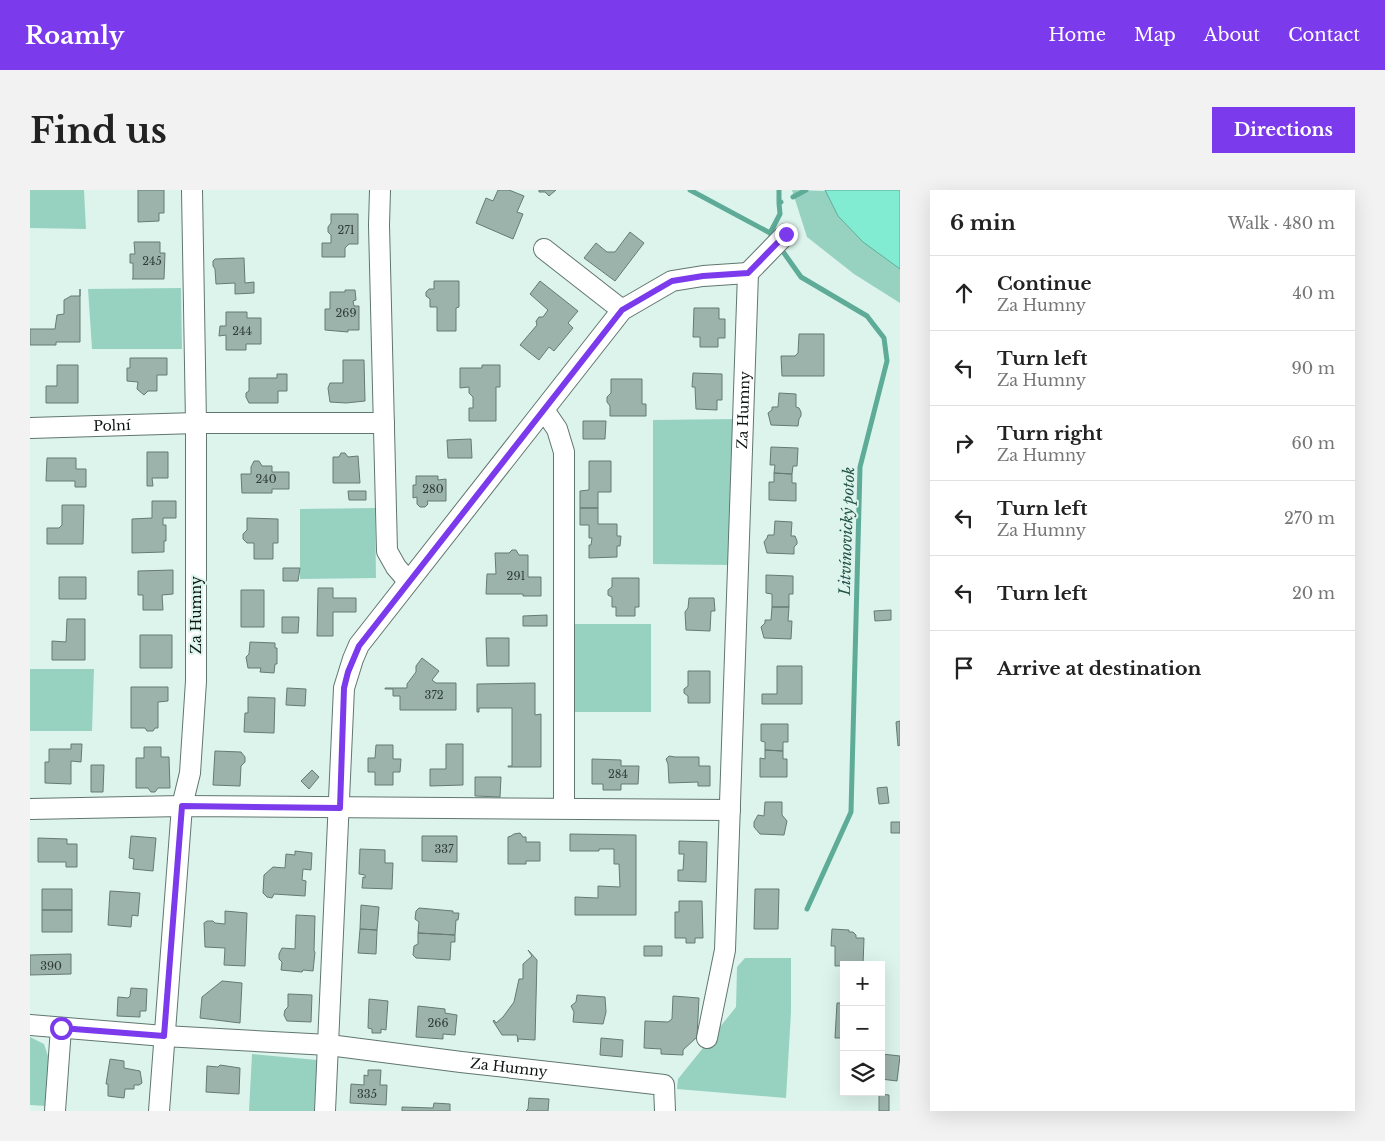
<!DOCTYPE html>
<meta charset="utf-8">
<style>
:root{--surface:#fff;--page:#f2f2f2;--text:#222;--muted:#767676;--line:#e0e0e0;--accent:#7c3aed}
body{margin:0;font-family:"Libre Baskerville",serif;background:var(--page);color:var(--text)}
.controls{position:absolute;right:15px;bottom:15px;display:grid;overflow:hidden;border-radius:0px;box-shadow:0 5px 20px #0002}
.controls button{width:45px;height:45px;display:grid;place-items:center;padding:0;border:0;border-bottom:1px solid var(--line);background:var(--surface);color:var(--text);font:25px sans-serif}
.stop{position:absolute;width:15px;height:15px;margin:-11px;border:4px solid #7c3aed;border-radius:50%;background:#fff}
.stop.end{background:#7c3aed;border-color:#fff;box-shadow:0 1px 5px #0008}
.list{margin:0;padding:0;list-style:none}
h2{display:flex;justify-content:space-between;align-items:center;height:65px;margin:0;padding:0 20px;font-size:21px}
h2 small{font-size:16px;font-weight:400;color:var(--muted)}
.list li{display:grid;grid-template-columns:32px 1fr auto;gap:15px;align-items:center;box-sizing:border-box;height:75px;padding:0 20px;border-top:1px solid var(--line)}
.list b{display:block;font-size:19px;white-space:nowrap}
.list p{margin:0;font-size:16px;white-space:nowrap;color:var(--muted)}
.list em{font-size:16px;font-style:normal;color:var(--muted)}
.icon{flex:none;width:28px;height:28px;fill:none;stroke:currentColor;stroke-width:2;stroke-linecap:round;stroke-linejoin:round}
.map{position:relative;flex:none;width:870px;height:921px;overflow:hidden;border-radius:0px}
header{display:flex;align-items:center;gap:30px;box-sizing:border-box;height:70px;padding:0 25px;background:var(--accent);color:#fff}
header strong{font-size:24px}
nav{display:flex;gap:28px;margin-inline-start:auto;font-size:18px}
.intro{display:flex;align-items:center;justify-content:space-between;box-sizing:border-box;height:120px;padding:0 30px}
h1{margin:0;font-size:35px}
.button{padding:12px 22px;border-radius:0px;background:var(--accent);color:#fff;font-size:18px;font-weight:700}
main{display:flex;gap:30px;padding:0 30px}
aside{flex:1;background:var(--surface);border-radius:0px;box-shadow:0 5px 20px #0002}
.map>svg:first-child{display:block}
.green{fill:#97d2c1}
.water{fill:#81ecd1;stroke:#5eab98}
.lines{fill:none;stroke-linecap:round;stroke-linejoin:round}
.stream{stroke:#5eab98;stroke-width:5}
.building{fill:#9cb3ac;stroke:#657a74}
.minor-casing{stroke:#617670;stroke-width:22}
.minor{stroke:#fff;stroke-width:20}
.route{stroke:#7c3aed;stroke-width:6}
.labels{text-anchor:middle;stroke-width:4;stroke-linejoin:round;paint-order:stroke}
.number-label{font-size:11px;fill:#303c38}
.street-label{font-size:14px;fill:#0c1412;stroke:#dcf4ec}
.water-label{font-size:15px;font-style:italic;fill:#215045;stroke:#dcf4ec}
</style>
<header>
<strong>Roamly</strong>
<nav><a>Home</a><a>Map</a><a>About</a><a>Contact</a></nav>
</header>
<div class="intro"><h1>Find us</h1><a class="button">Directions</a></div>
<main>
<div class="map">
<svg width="870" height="921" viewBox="0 0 870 921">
<rect width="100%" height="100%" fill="#dcf4ec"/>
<path class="green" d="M0,0h54l2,39 -56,-1z
M762,0l34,1 12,25 25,26 37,27v34l-46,-29 -47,-37z
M151,98l1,61h-90l-4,-60z
M704,229l-4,146 -77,-1v-144z
M345,318l1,70 -76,1v-70z
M540,434h81v88h-81z
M0,479h64l-2,62h-62z
M715,768h46v54l-5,86 -109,-9 1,-10 58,-72 1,-40z
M0,847l14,7 6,18 -4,44 -16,-1z
M222,864l65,6 -3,51h-65z"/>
<path class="water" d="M795,0h75v79l-37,-27 -25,-26z"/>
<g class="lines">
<path class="stream" d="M660,0l80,43
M749,0v13
M763,7l13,-7
M744,49l-4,-6 10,-19 -1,-11 2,-1
M749,56l22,31 66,39 17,22 3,23 -27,106 -9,345 -44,97"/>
</g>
<path class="building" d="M108,0h26v23h-5v8l-21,1z
M468,0h11l15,6 -7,16 6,2 -10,25 -37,-16 10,-25 7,3z
M509,0h17l-7,6 -4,-4h-6z
M301,24h27v30h-9l-4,4v9h-23v-14h9v-8l-3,-3v-5l3,-4z
M600,42l14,11 -29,38 -31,-23 12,-15 11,9h8z
M104,52h26v11h5l-1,26h-32l1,-1v-15h-3v-9h5z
M214,68l1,25 9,-1v11l-19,1v-11l-19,1 -1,-15 -2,-3v-5l2,-2z
M404,91h25v26l-3,1v23h-19v-24h-7v-8l-4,-3v-4l3,-3h5z
M510,91l38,30 -10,12 5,5 -19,23 -5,-4 -10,13 -19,-15 17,-20 -1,-4 3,-4h4l5,-7 -18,-16z
M50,99v53h-24v3h-26v-16h25l2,-14 7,-1v-14l7,-4h9z
M315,100h10l1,10 -3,1 1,5h5v24h-11v2l-23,-2v-21h5v-17h15z
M664,118h25v11h6v19h-7v9h-18v-10h-7z
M196,122h21v6h14v26h-15v6h-20v-15l-7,1 1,-10h6z
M769,144h25v42h-42l-1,-20h14l3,-3z
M100,168h37v17h-10v16h-9l-4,4 -7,-6 1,-7 -11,-1v-13h3z
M313,170h21l1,41 -19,2 -16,-1 -2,-14 2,-5h13z
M27,175h21v38h-32v-17h11z
M452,175h18v22h-4v34h-27v-13h4v-11l-4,-4v-6l-9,1v-20h22z
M663,183l29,1v26h-5v10l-21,-1 -1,-22h-3z
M247,184h10v17h-9v12h-29l-3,-6v-4l3,-2v-13h28z
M581,189h31v25h4v12h-36v-10l-3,-4v-5l4,-4z
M749,203l17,1v13l3,1 2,4v4l-2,3 -1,7 -27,-1 -3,-12 4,-3v-3h6z
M553,231h23l-1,18h-22z
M441,249l1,19h-24l-1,-18z
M741,257l27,1 -1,18h-4l-1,8 -18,-1 1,-8h-5z
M117,262h21v26h-16l1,8h-6z
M311,263h4l3,4 10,-1 2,27h-27v-26h6z
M17,268h29v11h10v18h-11v-6h-29z
M224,271h5l3,5h10v6h17v17h-17v4h-30l-1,-19h10v-7z
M559,271h22v31h-13v16h-18v-17l9,-1z
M744,283l18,1v9h4v18l-27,-1v-18h5z
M386,286h22v4l8,-1v22h-19l1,3 -3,3h-5l-3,-3v-7l-4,1v-13h3z
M318,301h18v9h-17z
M122,311h24v17h-13v7h3v16h-2v11l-32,1v-34l20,-1z
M32,315h22l-1,39h-36v-16h12l3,-3z
M550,318h18v16h19v12h4l-1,10h-3v11l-28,1v-13h2l1,-7h-3v-13h-9z
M217,328l31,1v24h-5v16h-19v-16h-7l-4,-4v-5l4,-4z
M745,331l17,1 -1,14h4l2,5v3l-3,3v7l-27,-1 -3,-11 3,-4 1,-3h6z
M482,360h4l3,5h9v22h13v19h-18v-2h-37l1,-20h9l-1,-21h14z
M253,378h17l-2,13h-15z
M143,380v24l-11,1 1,15h-20v-15h-5v-24z
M736,385l27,1v18h-4v13h-17v-13l-6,-1z
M29,387h27v22h-27z
M582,388h27v29h-4v9h-19v-9h-4v-10l-4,-2v-5l4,-3z
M288,398h15v10h23v14h-23v24h-16z
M211,400h23v37h-23z
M659,408h25l1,13h-4l-1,20 -24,-1 -1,-18 3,-4z
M742,417h17l-1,14h4l-1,18 -27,-1 -3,-11 4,-4v-3h6z
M861,420v10l-16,1 -1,-10z
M517,425v11h-24v-10z
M252,427h17l-1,16h-16z
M37,429h18v41h-33v-19l14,1z
M110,445h32v33h-32z
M456,448h23v28h-22z
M220,452l25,1v5h2v16h-2l-1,9 -14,-1 1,-4h-13l-2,-11 3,-3z
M392,468l17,13 -7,9 4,3h20v27h-56v-14h-7v-7h-8v-1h22v-4l9,-12v-6z
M747,476h25v38h-40v-10h15z
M658,481h22v32h-22v-7l-4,-3v-4l4,-3z
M505,493v32l6,-1v53h-33v-1h4v-58h-33v4h-2v-28z
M101,497h37v14l-10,1v26h-3l-2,3h-6l-2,-3h-14z
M257,498l19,1 -1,17 -19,-1z
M218,507l27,1 -1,35 -30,-1 1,-19h3z
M870,531v24l-2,1 -2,-24z
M731,534h27v18h-5v9l-18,-1v-8l-4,-1z
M41,554h11l-1,18 -10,-1v23l-26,-1v-21h4v-13h22z
M416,554h17v41l-33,1v-17h16z
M346,555h17v14h8l-1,13h-7v13h-18v-13h-7v-14h7z
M114,557h17v10h8l1,31h-12l-3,4h-4l-3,-4h-12v-30h8z
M735,560l18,1v8h4v18h-27v-19l5,1z
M185,561l26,1 4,5v5l-4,4 -1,20 -27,-1z
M639,566l6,1h24v9h11v20h-12v-4l-29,1 -1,-19 -2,-5z
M562,569l29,1v6h18l-1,18h-17v6h-18v-6h-11z
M61,575h13l-1,27h-12z
M282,580l7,7 -10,12 -8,-8z
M445,587h26l-1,20 -25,-1z
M857,597l2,16 -10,1 -2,-16z
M735,612h17v13l5,6 -3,14 -24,-1 -6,-7v-5l4,-7 6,1z
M861,632h9v11h-9z
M490,643l3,4h3v5h14v19h-14v3h-18v-27l3,-1 3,-2z
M540,644l66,1v80h-61v-18l23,1v-12l22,1 -1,-23h-5v-15h-15v2h-29z
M101,646l25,2 -3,33 -20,-2 1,-10 -5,-1z
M392,646h35v26l-35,-1z
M8,648l29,1v5h10v23h-11v-5h-28z
M649,651l28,1 -1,40 -28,-1v-11h5l1,-16h-5z
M330,659l25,1v13h8l-1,26 -30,-1 1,-11 2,1v-3l-6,-1z
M265,661l17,2 -1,17 -8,-1 -1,11 4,1 -1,15 -31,-2 -2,4 -5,-1 -4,-4 1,-18 9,-8 12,1 1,-14 9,1z
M12,699h30v21h-30z
M725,699h24l-1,40h-24z
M80,701l30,2 -2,23 -6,-1 -1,12 -23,-2z
M649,711h23l1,37h-8v5h-9v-5h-11v-26h4z
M331,715l18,2 -2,23 -17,-1z
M389,718l34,3v2h6l-1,7h-2l-1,15 -37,-2 1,-11 -4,-3 1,-8z
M12,720h30v22h-30z
M195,721l22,2 -2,53 -21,-1 1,-17 -20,-1 -1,-24 3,-2h6l2,2 10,1z
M266,725l19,1 -1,35 1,1 -2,19 -10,-1 -1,2 -21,-2 1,-8 -3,-3v-5l3,-6 13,1z
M330,739l17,1 -1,24 -18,-1z
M802,739l17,1v2h4l3,3v3h8l-1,27 -28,1v-20h-4z
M388,743l37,2v7h-4l-1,18 -34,-2 -3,-3 1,-9 4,-2z
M614,756h18v10h-18z
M498,760l9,10 -2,80 -17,-1v3l-1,-7h-15l-9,-14 1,-1 2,3 7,-6 11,-15 5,-23h4v-15l9,-8z
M41,764v20l-41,1v-20z
M192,791l20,2 -2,40 -40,-5 2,-21z
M101,798l16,1 -1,22h-6v6l-23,-1 1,-19 10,1 2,-2z
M258,804l24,1 -1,27 -24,-1 -3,-6 1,-5 3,-3z
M547,805l28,2 1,15 -3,12 -30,-2 1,-10 -3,-6 5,-4z
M643,806l26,2 -2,39 -14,13v5l-22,-1v-5l-17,-1 1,-27 23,1 4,-3z
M339,809l19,2 -2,29 -5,-1v4h-9v-4l-4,-1z
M807,813h7v35h-9z
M388,816l27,3v4l12,2 -2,20 -12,-1v5l-27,-2z
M571,848l22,2 -1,17 -22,-2z
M852,864l18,2 -3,25 -16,-2z
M80,869l14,2v7l16,3 2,12 -3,2h-5v4h-9l-1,9 -16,-2v-12h-2z
M190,875l20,3 -1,26 -33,-2 1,-26 11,1z
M338,880h13l-1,15h7l-1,20 -36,-2 1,-19 13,1v-10l4,1z
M849,904l10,1v16h-10z
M499,908l20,1 -1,12h-22l2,-2z
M404,913l16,1v7h-48v-4l31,1z"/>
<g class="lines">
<g class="minor-casing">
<g id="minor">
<path d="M350,0l-1,35 8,326 9,16 12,14"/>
<path d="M514,59l78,61"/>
<path d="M718,83l38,-39"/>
<path d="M514,220l13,19 7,23v356"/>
<path id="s1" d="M0,238l166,-5h188"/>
<path d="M0,619l152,-3 548,4"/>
<path id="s2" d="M0,835l134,11 165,9 132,17 203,23 1,26"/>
<path id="s3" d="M677,848l18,-88 23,-677"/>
<path d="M25,921l6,-83"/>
<path d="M129,921l23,-305 8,-33 6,-92v-258l-4,-233"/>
<path d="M295,921l19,-423 9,-29 6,-14 263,-335 50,-29 31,-5 45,-3"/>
</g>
</g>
<use href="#minor" class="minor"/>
</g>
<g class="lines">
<path class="route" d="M31,838l103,8 18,-230 158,2 4,-120 4,-16 11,-26 263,-336 50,-29 31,-5 45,-3 38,-39"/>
</g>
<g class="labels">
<g class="number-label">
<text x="316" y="44">271</text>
<text x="122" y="75">245</text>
<text x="316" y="127">269</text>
<text x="212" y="145">244</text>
<text x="236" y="293">240</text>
<text x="403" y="303">280</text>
<text x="486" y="390">291</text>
<text x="404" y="509">372</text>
<text x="588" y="588">284</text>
<text x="414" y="663">337</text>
<text x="21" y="780">390</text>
<text x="408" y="837">266</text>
<text x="337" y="908">335</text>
</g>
<g class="street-label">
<text dy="5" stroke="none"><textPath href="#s3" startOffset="630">Za Humny</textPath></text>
<text dy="5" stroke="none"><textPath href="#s1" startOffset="82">Polní</textPath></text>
<text transform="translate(166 425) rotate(-90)" y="5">Za Humny</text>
<text dy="5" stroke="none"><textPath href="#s2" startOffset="481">Za Humny</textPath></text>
</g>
<g class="water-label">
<text transform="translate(817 341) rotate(-88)" y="5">Litvínovický potok</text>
</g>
</g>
</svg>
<div class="controls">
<button>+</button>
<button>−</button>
<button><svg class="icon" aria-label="layers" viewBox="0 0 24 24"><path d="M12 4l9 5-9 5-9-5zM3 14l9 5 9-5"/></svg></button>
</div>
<div class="stop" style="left:31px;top:838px"></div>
<div class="stop end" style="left:756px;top:44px"></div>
</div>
<aside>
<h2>6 min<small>Walk · 480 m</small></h2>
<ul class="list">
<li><svg class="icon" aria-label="ahead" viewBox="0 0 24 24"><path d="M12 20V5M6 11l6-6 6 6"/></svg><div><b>Continue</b><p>Za Humny</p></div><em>40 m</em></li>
<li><svg class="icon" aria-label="left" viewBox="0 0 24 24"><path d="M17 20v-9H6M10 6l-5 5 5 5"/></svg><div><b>Turn left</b><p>Za Humny</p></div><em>90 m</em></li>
<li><svg class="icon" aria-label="right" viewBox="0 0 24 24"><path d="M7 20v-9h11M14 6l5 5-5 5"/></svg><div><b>Turn right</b><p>Za Humny</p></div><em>60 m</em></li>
<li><svg class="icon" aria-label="left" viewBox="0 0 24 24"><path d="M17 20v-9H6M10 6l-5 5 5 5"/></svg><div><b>Turn left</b><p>Za Humny</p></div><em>270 m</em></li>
<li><svg class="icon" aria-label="left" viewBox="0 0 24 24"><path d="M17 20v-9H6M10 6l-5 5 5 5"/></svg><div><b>Turn left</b></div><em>20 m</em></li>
<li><svg class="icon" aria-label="arrive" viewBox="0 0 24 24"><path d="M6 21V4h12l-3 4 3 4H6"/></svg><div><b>Arrive at destination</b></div></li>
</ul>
</aside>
</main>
